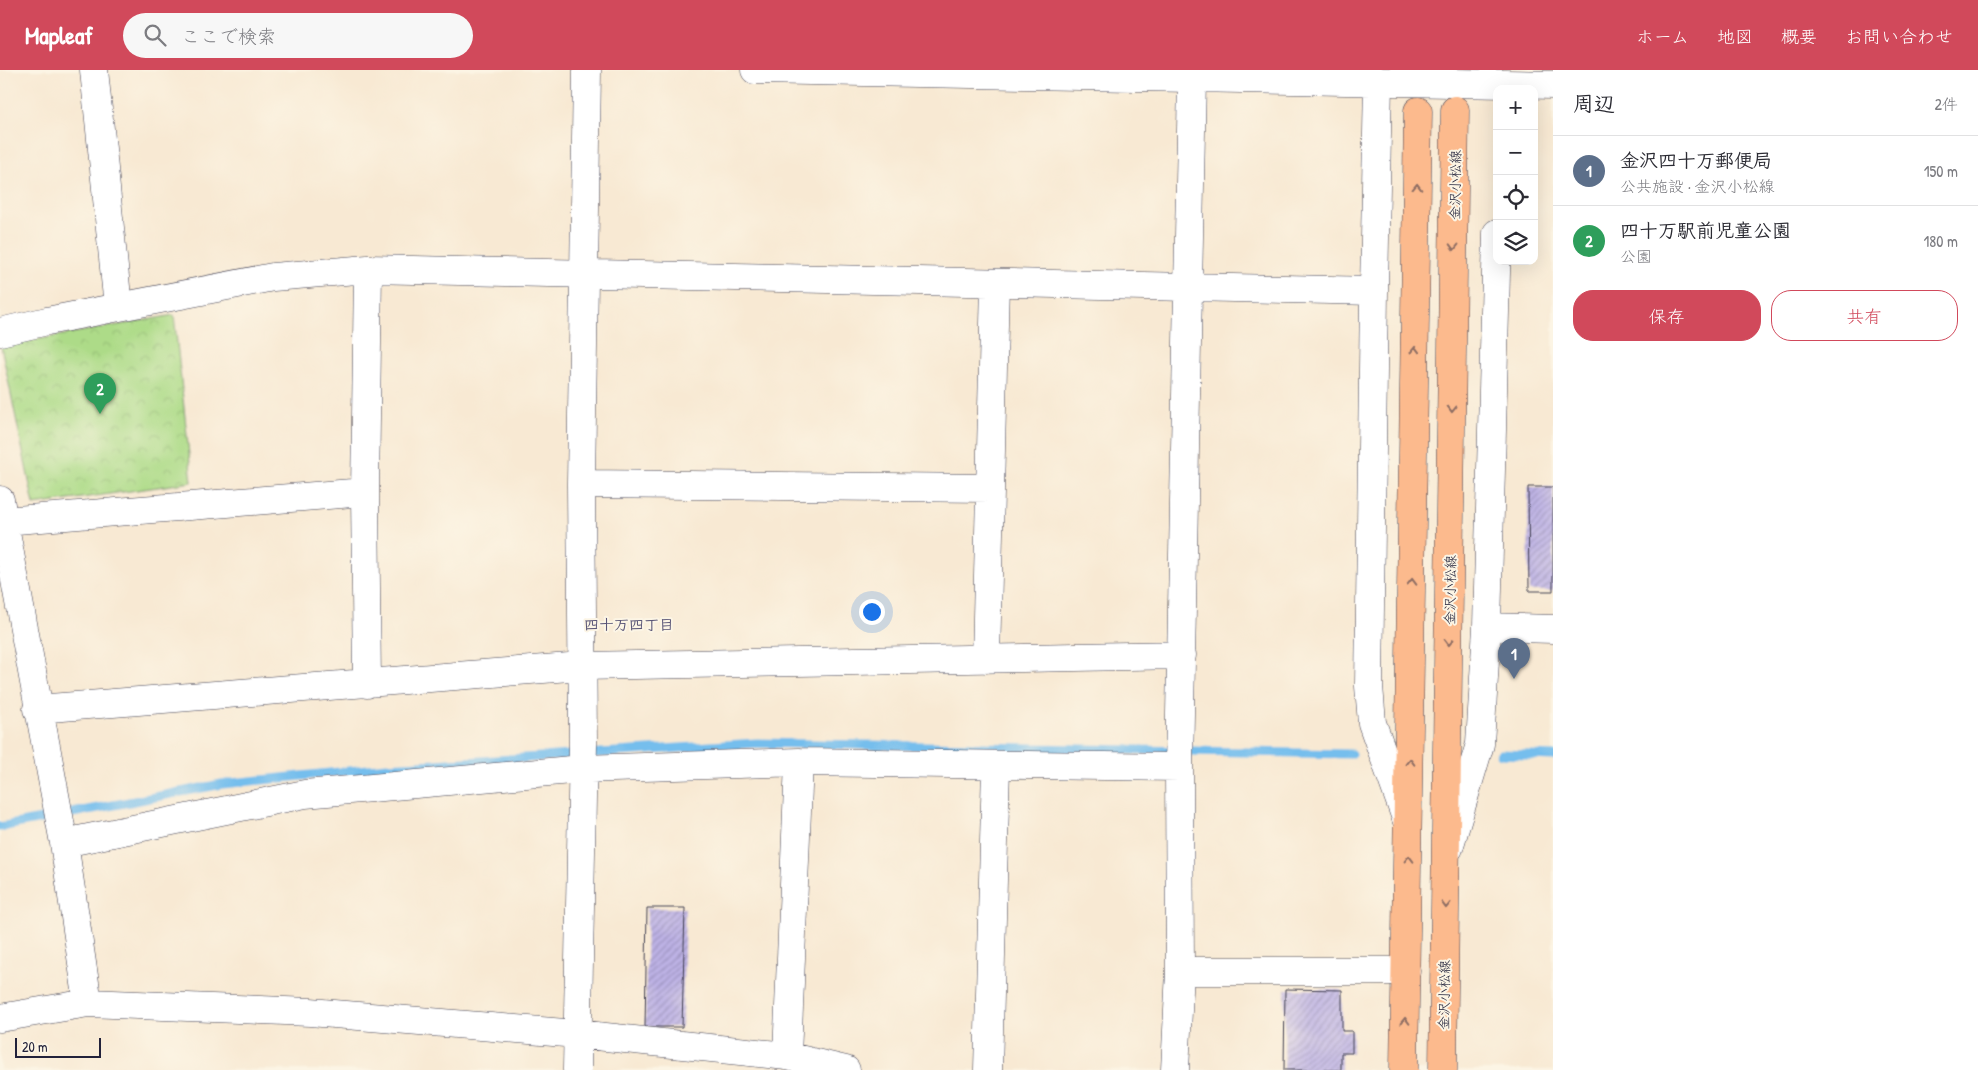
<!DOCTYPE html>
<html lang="ja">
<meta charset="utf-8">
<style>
:root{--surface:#fff;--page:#f7f7f7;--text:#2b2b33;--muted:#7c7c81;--line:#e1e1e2;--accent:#d1495b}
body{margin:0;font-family:"Patrick Hand","Klee One",sans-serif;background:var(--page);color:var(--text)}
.controls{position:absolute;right:15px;top:15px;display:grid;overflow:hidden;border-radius:10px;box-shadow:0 5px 20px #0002}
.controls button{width:45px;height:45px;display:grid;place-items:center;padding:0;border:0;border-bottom:1px solid var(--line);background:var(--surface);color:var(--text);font:25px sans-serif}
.scale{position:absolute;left:15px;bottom:12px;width:86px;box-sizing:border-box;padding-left:5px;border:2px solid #22223b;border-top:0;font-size:14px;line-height:18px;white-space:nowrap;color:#22223b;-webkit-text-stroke:4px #fcf5e5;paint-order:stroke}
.you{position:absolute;left:871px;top:541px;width:18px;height:18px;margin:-12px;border:4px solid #fff;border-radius:50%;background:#1a73e8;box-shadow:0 0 0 8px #1a73e833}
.badge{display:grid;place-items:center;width:32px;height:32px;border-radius:50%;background:var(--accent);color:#fff;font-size:16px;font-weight:700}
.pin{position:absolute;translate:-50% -41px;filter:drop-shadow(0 1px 2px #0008)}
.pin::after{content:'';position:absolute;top:26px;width:18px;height:15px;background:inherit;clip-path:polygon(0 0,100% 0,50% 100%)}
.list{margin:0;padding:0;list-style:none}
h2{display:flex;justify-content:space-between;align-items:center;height:65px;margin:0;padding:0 20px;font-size:21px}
h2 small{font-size:16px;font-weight:400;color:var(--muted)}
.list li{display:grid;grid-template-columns:32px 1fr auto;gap:15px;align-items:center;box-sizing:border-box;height:70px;padding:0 20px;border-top:1px solid var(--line)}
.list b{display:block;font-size:19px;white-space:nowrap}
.list p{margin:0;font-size:16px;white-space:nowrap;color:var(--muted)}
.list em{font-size:16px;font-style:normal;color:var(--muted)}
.actions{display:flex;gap:10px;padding:15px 20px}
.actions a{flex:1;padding:11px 0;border:1px solid var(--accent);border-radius:20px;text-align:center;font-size:18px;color:var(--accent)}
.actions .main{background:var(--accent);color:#fff}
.icon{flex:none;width:28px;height:28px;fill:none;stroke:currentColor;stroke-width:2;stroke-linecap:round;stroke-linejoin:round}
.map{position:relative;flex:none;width:1553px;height:1000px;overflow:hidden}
header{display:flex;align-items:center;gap:30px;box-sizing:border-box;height:70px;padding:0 25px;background:var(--accent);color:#fff}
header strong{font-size:24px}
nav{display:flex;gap:28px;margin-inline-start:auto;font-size:18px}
.search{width:350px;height:45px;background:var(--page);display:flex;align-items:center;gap:12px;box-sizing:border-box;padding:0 18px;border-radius:28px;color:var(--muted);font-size:19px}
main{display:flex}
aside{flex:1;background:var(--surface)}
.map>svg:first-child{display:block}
.park{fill:url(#park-crowns);stroke:#687e62}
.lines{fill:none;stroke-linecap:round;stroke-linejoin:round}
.stream{stroke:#74beed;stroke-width:9}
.building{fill:url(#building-hatch)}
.minor-casing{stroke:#424052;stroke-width:29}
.major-casing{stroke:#424052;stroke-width:29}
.minor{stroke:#fff;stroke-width:28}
.major{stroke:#fcba8d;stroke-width:28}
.oneway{stroke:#8f6e64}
.labels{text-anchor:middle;stroke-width:4;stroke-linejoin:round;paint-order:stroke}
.street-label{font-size:14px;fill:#22223b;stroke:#fcf5e5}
.neighbourhood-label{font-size:15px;font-weight:bold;fill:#585476;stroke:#fcf5e5}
</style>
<header>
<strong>Mapleaf</strong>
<div class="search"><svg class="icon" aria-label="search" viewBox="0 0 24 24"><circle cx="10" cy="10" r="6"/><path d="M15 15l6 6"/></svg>ここで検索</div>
<nav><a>ホーム</a><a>地図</a><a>概要</a><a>お問い合わせ</a></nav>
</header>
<main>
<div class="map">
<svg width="1553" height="1000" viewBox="0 0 1553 1000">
<defs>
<pattern id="park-crowns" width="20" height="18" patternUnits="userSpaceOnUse" patternTransform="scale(1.25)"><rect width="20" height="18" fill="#addb88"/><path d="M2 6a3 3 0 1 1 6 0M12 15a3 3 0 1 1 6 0" fill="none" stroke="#95bc76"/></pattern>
<pattern id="building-hatch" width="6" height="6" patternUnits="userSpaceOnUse" patternTransform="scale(1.25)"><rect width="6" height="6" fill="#bdb2e5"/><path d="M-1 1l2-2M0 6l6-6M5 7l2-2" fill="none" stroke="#9990bb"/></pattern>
</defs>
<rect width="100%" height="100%" fill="#fcf5e5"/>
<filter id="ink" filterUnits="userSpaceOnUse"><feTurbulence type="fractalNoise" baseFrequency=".02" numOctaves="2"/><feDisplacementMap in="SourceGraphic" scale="10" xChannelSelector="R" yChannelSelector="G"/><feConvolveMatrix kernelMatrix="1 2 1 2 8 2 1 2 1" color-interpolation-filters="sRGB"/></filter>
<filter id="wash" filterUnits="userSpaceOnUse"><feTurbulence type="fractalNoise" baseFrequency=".0096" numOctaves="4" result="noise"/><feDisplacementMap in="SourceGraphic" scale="20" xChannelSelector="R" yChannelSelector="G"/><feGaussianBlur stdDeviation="1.12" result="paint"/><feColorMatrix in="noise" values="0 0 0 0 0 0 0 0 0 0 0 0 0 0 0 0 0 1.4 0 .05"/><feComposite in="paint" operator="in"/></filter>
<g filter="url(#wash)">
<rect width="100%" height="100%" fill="#f8e9d3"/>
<path class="park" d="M174,245l18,167 -158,23 -33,-159z"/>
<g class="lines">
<path class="stream" d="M1501,684l52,2
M0,757l222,-43 166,-17 369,-24 594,11"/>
</g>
<g id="blocks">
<path class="building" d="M1528,417h25v104h-24z
M647,838h38l-3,119h-37z
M1285,919l57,1v41h10v22h-11v17h-57z"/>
</g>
</g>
<g filter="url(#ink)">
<use href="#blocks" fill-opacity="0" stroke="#424052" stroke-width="1"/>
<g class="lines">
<g class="minor-casing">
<path id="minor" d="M94,0l24,237
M755,0l437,8 -13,689 1,204 -5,99
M1192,0v8l361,7
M1374,221l-5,395 3,37 35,98
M0,262l47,-11 226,-44 95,-8 1006,22 4,-210
M581,414l409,4
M0,430l64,343 24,160 -88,15
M4,451l361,-29
M1487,557l10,-394
M986,589l9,-376
M367,614l-2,-192 3,-223
M37,639l545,-43 600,-11
M64,773l241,-49 277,-25 217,-7 380,5
M1449,778l31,-104 7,-117 66,2
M1180,901h226
M88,933l222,9 267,22 210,22 59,14
M787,986l12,-294
M577,1000l6,-327 -2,-259 6,-414
M988,1000l8,-304"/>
</g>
<g class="major-casing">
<path id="major" d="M1404,1000l14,-959
M1443,1000l12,-960"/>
</g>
<use href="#minor" class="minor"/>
<use href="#major" class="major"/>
</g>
<defs><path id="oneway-chevron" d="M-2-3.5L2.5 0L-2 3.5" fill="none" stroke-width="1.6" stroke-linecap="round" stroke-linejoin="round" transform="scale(1.25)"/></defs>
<g class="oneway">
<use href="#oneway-chevron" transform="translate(1417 117) rotate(-89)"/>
<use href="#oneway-chevron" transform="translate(1454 177) rotate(91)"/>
<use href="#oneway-chevron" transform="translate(1415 280) rotate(-89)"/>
<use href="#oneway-chevron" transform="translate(1452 339) rotate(91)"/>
<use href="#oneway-chevron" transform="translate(1412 512) rotate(-89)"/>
<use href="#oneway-chevron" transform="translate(1449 572) rotate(91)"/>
<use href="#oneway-chevron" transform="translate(1410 692) rotate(-89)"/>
<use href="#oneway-chevron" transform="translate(1409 789) rotate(-89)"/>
<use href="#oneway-chevron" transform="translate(1446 835) rotate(91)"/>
<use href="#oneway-chevron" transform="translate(1405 951) rotate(-89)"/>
</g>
</g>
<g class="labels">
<g class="street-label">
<text transform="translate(1455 115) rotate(-89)" y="5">金沢小松線</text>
<text transform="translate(1450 520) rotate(-89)" y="5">金沢小松線</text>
<text transform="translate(1444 925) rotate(-89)" y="5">金沢小松線</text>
</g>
<g class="neighbourhood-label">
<text x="629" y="560">四十万四丁目</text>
</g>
</g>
</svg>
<div class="controls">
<button>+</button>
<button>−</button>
<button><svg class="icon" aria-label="locate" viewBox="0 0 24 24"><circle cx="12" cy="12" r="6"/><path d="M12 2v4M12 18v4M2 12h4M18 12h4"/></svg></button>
<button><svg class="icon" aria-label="layers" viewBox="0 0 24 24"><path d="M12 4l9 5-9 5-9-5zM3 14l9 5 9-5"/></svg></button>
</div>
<div class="scale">20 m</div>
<div class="you"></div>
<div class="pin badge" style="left:1514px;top:609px;background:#5c6f8a">1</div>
<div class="pin badge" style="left:100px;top:344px;background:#2e9e5b">2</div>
</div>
<aside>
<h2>周辺<small>2件</small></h2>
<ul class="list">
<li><span class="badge" style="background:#5c6f8a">1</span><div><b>金沢四十万郵便局</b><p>公共施設 · 金沢小松線</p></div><em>150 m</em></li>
<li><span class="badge" style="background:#2e9e5b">2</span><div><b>四十万駅前児童公園</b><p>公園</p></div><em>180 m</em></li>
</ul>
<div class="actions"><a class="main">保存</a><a>共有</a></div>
</aside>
</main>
